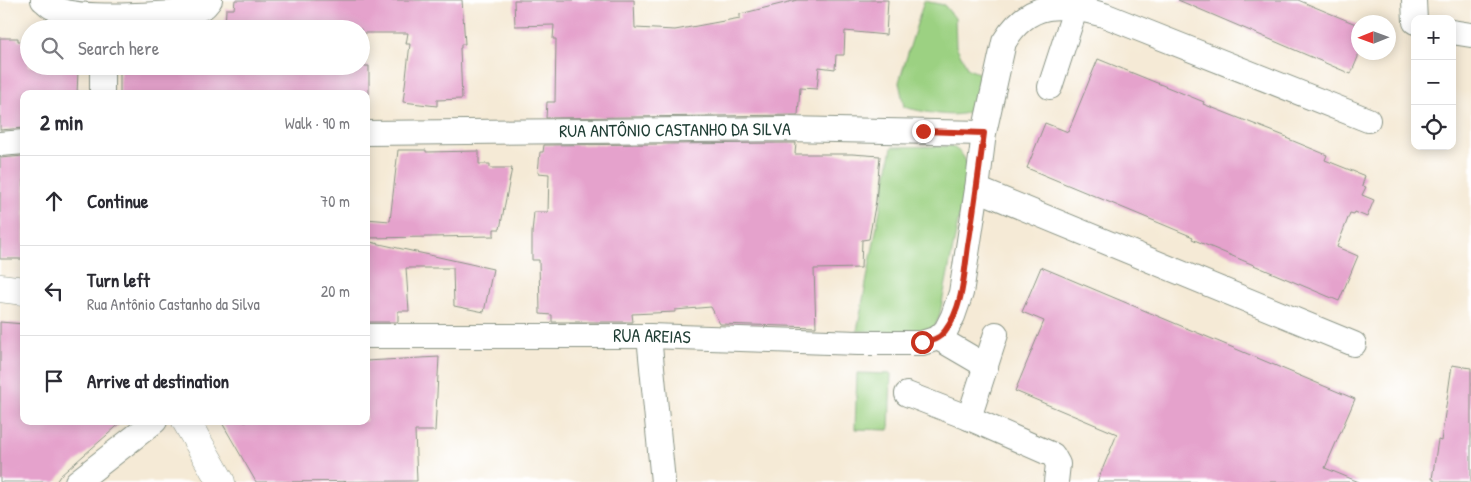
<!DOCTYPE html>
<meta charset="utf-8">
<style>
:root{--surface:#fff;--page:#f7f7f7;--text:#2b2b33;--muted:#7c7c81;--line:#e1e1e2}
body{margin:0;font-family:"Patrick Hand",sans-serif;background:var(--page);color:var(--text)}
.controls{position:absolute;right:15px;top:15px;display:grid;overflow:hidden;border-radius:10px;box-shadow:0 2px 12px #0003}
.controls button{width:45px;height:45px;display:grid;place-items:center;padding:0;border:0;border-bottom:1px solid var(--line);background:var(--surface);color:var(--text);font:25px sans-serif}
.compass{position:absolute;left:1351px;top:15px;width:45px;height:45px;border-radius:50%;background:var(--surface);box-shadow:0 2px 12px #0003;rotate:269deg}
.stop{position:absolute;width:15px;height:15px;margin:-11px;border:4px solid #c8321e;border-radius:50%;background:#fff}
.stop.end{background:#c8321e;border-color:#fff;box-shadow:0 1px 5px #0008}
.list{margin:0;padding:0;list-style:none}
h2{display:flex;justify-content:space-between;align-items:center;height:65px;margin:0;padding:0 20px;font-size:21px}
h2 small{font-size:16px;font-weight:400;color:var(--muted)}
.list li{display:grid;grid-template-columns:32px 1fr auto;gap:15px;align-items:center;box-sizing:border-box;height:90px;padding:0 20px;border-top:1px solid var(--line)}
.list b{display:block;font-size:19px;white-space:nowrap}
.list p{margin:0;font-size:16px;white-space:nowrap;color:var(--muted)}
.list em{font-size:16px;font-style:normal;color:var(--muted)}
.icon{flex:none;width:28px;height:28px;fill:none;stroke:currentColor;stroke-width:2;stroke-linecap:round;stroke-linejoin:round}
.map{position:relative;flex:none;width:1471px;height:482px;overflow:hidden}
.search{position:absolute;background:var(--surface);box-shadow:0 2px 12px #0003;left:20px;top:20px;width:350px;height:55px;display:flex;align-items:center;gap:12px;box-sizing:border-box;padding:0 18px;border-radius:28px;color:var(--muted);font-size:19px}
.panel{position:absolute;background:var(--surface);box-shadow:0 2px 12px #0003;left:20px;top:90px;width:350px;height:335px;border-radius:10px}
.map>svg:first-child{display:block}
.green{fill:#9cd182;stroke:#5e875b}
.building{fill:#e5a2cc}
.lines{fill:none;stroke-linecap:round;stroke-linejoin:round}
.minor-casing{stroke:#8a9485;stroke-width:26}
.primary-casing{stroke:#8a9485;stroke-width:29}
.minor{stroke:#fff;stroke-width:24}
.primary{stroke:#fff;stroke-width:28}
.route{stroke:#c8321e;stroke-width:6}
.labels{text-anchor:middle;stroke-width:4;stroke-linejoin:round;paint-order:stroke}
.street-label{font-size:18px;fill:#1f3d34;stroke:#fff}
</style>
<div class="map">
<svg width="1471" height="482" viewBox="0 0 1471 482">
<rect width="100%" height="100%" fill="#fff"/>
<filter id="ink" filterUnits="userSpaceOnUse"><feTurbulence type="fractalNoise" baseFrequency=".02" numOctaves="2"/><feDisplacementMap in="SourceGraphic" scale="10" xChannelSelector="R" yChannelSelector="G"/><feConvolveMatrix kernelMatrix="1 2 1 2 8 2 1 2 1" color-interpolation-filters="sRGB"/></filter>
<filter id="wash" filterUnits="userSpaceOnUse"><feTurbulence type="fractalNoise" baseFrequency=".0096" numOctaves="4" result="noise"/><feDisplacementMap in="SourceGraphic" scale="20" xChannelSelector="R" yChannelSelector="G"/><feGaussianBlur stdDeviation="1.12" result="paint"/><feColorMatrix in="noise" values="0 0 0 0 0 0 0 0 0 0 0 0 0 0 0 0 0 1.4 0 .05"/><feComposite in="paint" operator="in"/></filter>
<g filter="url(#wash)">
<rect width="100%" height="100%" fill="#f5ead6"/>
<path class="green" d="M924,1l20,4 11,13 1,28 12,23 13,5 6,12c-4,10 -9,20 -19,26 -14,7 -49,-1 -64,-5l-5,-25z
M951,146c11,6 16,13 17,26l-29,146 -5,9 -9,5 -68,-1 35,-184z
M857,373l34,1 -2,56 -34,-1z"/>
<g id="blocks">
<path class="building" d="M235,0h227l3,44h-4v4h-1l2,51 -25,1v6l-34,-4 7,-58h-4l2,-11h-47v-4h-136l1,-20h8z
M514,0h120l1,28 40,2 65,-12v-4l57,-14h91l-2,35 -41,-4 -1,24h-8l-1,14 -16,-2 -2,22 -17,-1 -2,27 -252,3 1,-16h8l1,-63h-3l1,-14 -39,1z
M1178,0h120l60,25v32l-7,17z
M0,38h18v3h11v25h44l1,5h4l-1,23h-53v34l-24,2z
M1098,59l106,43 -1,2 84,33 -1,1 41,17 -2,5 40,16 -3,10 4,1 -4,8 12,5 -7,17 -12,-5 -1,2 -4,-1 -13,34 21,9 -19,45 -147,-62 1,-2 -166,-69 18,-45 23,9z
M120,66h249v28h-249z
M786,143h10l-1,11h57l28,2 -4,45 -7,38 -7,1 -1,28 -47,1 2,58 -96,-3 -9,-17 -36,3v2l-43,2 1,8h-81v-7l-12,-1 -1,-54h-7v-27l2,-21h14l1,-38 -11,-1 2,-21h3l1,-7z
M398,150h28v2l53,-1v13h11v4h22l-12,61h-6v7l-128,2v-19l24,2z
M24,156v103h-24v-101z
M366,241l127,28 -9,43 -30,-6 -1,-38h-47l3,43h-11v11h-32z
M1041,267l314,132 -30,69 34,14h-262l20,-48 -102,-43 29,-70 -22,-9z
M0,322l24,2v97h99l-63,55 -4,6h-56z
M439,357l-4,74h-20l2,50 -161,1 -35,-61h145v-60z
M1452,365l19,3v114h-37v-3h-2l6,-39 3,1z"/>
</g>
</g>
<g filter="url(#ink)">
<use href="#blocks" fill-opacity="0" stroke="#8a9485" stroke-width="1"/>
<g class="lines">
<g class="minor-casing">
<g id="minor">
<path d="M43,0c3,2 6,6 9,7 25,15 110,6 141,5l12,-6 5,-6"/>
<path d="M1414,0l1,22"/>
<path d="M1452,32l19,3"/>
<path d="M102,66v28"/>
<path d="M1050,87l26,-80"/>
<path id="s1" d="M366,133l420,-4 198,4"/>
<path d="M0,144l24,-2"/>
<path d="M977,189l377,155"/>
<path id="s2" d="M366,336h283l209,7h64l16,-5 8,-8 7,-14 8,-23 16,-104 7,-56 20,-91c25,-42 57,-39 100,-27l264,105"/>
<path d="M649,336l14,146"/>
<path d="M938,338l48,28"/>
<path d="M907,394l62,24 84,37 5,9 -2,18"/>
<path d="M969,418l27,-84"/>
<path d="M77,482l78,-61"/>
</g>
</g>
<g class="primary-casing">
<path id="primary" d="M0,288l24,3
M186,421l35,61"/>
</g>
<use href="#minor" class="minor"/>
<use href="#primary" class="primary"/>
</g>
</g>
<g class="lines" filter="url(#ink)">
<path class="route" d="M922,342c10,-1 17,-3 23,-11 18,-23 19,-57 23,-85 6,-37 11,-75 16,-113l-61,-2"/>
</g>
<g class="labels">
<g class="street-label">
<text dy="6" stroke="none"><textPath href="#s1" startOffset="309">RUA ANTÔNIO CASTANHO DA SILVA</textPath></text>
<text dy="6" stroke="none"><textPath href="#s2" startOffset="286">RUA AREIAS</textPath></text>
</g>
</g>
</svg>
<div class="controls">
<button>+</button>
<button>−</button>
<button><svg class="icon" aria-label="locate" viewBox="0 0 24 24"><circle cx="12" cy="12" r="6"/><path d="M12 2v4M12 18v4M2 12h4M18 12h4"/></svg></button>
</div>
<svg class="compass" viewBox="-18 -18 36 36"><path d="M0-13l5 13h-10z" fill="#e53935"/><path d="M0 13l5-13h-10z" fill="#7c7c81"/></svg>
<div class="stop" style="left:922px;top:342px"></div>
<div class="stop end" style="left:923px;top:131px"></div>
<div class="search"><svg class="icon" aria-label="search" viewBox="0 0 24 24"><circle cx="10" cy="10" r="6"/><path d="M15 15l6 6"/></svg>Search here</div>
<section class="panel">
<h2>2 min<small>Walk · 90 m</small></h2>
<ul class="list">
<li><svg class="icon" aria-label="ahead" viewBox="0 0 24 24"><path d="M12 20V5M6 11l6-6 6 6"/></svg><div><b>Continue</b></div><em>70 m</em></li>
<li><svg class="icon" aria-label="left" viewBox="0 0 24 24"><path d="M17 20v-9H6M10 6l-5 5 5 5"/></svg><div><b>Turn left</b><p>Rua Antônio Castanho da Silva</p></div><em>20 m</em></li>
<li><svg class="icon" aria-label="arrive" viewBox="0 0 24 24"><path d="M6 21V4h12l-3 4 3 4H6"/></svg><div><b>Arrive at destination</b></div></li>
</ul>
</section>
</div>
